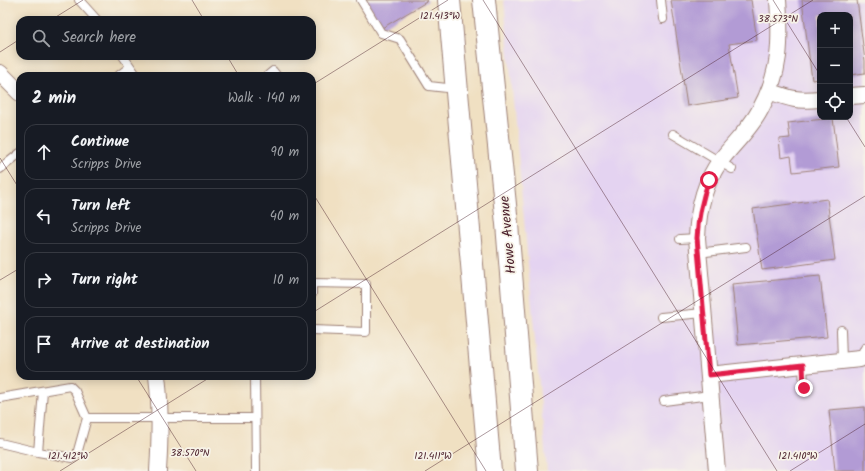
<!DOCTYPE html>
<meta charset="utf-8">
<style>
:root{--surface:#171b24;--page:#20242c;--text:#f1f3f6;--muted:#9ea1a6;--line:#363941}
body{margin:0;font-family:Kalam,sans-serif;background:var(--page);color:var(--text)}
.controls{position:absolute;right:12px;top:12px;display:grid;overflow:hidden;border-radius:8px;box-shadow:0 2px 10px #0003}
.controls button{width:36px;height:36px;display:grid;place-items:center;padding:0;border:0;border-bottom:1px solid var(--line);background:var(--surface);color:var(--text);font:20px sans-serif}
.stop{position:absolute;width:12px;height:12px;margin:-9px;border:3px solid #e11d48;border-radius:50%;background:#fff}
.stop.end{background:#e11d48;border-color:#fff;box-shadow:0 1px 4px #0008}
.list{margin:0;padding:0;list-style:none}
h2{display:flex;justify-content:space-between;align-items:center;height:52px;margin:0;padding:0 16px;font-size:17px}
h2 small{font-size:13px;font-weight:400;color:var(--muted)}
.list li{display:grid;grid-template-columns:26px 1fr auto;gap:12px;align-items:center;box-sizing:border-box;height:56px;margin:0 8px 8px;padding:0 8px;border:1px solid var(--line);border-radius:12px}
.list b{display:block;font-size:15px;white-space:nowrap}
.list p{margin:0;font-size:13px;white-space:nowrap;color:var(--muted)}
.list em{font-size:13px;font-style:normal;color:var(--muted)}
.icon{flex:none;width:22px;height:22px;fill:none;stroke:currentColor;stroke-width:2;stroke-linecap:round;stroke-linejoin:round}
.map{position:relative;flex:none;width:865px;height:471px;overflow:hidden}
.search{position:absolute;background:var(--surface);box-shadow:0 2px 10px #0003;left:16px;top:16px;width:300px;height:44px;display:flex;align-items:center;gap:10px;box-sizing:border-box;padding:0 14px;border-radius:12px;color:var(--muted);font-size:15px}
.panel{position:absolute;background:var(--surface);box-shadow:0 2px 10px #0003;left:16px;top:72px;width:300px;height:308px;border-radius:12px}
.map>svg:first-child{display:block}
.built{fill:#e4d3f1;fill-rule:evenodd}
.building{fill:#b29bd5}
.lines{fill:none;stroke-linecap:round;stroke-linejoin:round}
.lane-casing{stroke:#9d8076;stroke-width:10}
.street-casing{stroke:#9d8076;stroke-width:18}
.primary-casing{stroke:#9d8076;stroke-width:24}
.lane{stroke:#fff;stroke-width:8}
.street{stroke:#fff;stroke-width:16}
.primary{stroke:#fff;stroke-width:22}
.route{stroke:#e11d48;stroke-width:5}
.ticks{fill:none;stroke:#4a1f2b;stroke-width:1;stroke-opacity:0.45}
.labels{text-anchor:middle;stroke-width:3.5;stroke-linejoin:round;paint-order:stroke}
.street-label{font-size:14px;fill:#4a1f2b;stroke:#f7f3e8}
.ticks-label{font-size:10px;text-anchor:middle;fill:#4a1f2b;stroke:#f7f3e8;stroke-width:3.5;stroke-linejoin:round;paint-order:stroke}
</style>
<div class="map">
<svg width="865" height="471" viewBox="0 0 865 471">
<rect width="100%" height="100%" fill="#f7f3e8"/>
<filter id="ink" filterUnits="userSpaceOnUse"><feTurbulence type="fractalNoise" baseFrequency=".025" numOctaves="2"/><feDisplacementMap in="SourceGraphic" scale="8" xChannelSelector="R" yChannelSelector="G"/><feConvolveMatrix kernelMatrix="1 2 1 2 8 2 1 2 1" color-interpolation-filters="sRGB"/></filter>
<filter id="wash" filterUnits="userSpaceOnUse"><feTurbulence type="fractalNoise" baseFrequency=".012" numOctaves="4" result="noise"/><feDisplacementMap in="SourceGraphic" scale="16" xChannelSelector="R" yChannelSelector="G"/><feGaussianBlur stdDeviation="0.9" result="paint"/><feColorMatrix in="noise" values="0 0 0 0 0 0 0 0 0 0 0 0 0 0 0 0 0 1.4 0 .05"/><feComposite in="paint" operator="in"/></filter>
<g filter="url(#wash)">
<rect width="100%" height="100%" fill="#f0e0c2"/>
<path class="built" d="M504,0h361v471h-318zM820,15h30v102h-30z"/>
<g id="blocks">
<path class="building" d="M365,0h62l1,1 -46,27z
M671,0h80l6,40 -28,4 9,54 -51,8z
M802,0h55l8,61v12l-15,2v-60h-30v64l-8,1z
M833,118l6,49 -46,5 -2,-16 -10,2 -2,-19 11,-1 -2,-15z
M827,199l8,61 -73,10 -9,-61z
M820,276l7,61 -89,8 -6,-61z
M865,407v64h-30l-6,-61z"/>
</g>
</g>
<g filter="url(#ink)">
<use href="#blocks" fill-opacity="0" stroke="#9d8076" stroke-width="1"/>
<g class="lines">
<g class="lane-casing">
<path id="lane" d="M79,0l18,20
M361,0l20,33 19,6 29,47 27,3
M661,0l2,19
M123,56l14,20
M118,76l12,-9
M267,76l6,-5 4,5
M673,134l59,35
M0,169l20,-16
M680,239l17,-1
M698,253l48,-6
M312,294v-11l54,1v48l-54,-2
M661,317l42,-4
M841,330l1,31
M862,360l-2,-1 5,-11
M803,365l1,23
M255,376l1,95
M0,398l70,-12 5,5 12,27 -10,36 -4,4 -35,-6 -38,-9
M664,401l46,-6
M87,418h168
M38,452l5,-61"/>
</g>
<g class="street-casing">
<path id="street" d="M0,73l20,20
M769,91c22,8 27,10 51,8
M850,96l15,-1
M709,375l151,-16
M157,376c4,32 3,63 1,95
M717,471l-20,-233c1,-27 7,-56 24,-78 13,-17 29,-31 39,-50 21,-38 21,-69 18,-110"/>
</g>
<g class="primary-casing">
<path id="primary" d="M449,0l41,471
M484,0l23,224 20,247"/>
</g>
<use href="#lane" class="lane"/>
<use href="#street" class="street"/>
<use href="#primary" class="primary"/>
</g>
</g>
<g class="lines" filter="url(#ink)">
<path class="route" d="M709,180c-7,19 -11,37 -12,58l12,137 94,-10 1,23"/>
</g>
<path class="ticks" d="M192,0l12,20M483,0l294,471M773,0l47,75M51,20l32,-20M0,52l20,-13M227,56l12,20M312,85l136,-85M846,117l19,30M0,158l20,32M312,192l174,279M0,280l20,-12M312,313l501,-313M136,376l60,95M60,471l152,-95M425,471l440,-275M790,471l75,-47"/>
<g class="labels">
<g class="street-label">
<text transform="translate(507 235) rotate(-95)" y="5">Howe Avenue</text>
</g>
</g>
<g class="ticks-label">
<text x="440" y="19">121.413°W</text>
<text x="778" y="22">38.573°N</text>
<text x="190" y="456">38.570°N</text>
<text x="68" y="459">121.412°W</text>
<text x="433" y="459">121.411°W</text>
<text x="798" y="459">121.410°W</text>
</g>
</svg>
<div class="controls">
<button>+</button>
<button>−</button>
<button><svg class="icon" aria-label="locate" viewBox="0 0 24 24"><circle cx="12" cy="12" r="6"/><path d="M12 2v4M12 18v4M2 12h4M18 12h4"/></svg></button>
</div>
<div class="stop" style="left:709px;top:180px"></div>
<div class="stop end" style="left:804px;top:388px"></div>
<div class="search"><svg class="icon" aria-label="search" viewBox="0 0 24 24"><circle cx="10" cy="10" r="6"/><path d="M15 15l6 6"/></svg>Search here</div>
<section class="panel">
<h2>2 min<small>Walk · 140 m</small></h2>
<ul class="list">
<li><svg class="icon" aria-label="ahead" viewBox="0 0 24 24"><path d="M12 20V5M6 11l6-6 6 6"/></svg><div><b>Continue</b><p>Scripps Drive</p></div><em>90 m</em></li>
<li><svg class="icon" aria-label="left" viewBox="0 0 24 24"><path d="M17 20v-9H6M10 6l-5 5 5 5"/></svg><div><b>Turn left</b><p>Scripps Drive</p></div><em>40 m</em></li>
<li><svg class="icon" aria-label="right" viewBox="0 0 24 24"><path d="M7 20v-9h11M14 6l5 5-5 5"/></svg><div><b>Turn right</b></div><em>10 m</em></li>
<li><svg class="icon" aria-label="arrive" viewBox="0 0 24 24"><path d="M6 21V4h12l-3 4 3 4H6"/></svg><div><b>Arrive at destination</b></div></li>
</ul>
</section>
</div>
